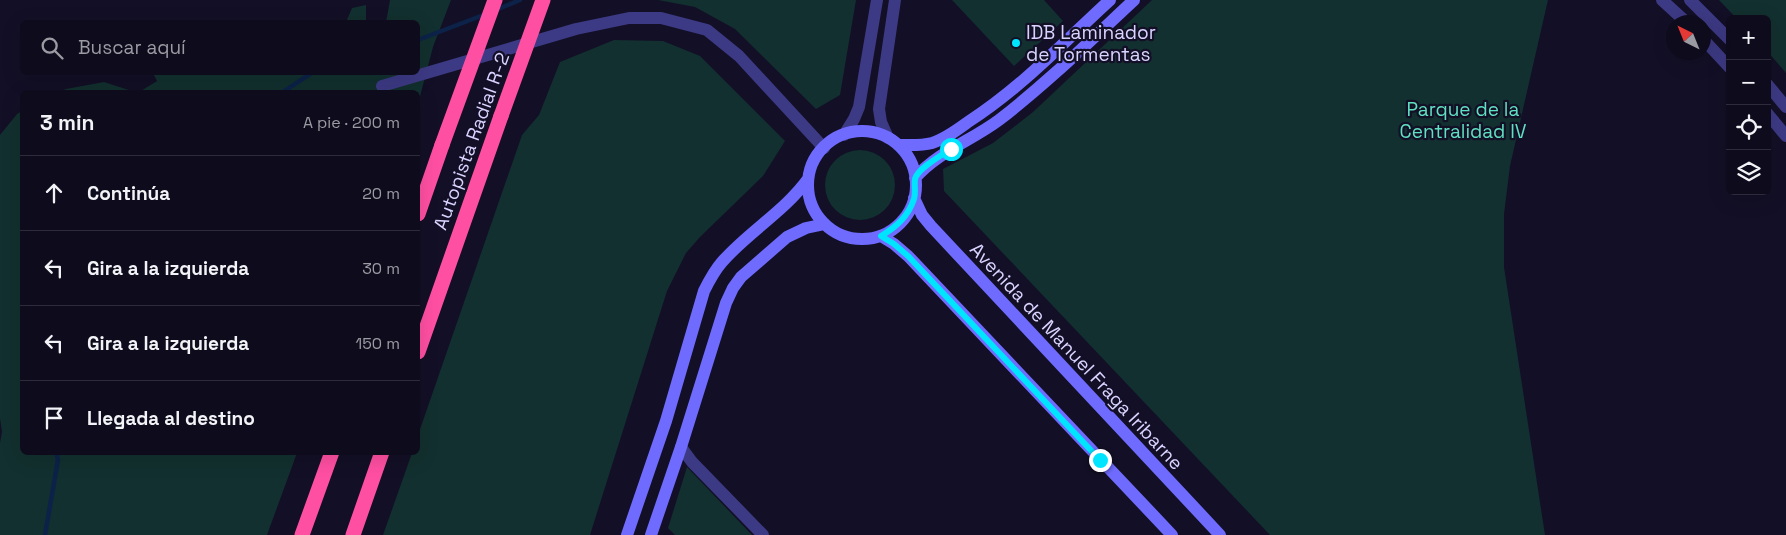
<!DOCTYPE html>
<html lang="es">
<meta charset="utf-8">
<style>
:root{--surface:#0e0b1c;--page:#1c1929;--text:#f1f3f6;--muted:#9b9ba3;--line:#2e2b3b}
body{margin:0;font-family:"Space Grotesk",sans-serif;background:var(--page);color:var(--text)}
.controls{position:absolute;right:15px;top:15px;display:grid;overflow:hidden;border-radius:8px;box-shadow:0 5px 20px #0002}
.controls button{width:45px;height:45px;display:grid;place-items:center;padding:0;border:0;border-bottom:1px solid var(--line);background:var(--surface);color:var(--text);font:25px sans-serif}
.compass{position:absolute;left:1666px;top:15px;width:45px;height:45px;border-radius:50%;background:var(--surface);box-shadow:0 5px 20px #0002;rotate:317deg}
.stop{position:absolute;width:15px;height:15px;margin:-11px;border:4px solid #00e5ff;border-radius:50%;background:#fff}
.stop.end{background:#00e5ff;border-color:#fff;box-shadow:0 1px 5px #0008}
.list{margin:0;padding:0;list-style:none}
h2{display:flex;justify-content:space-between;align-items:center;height:65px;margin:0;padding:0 20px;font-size:21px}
h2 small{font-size:16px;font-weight:400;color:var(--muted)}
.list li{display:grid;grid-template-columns:32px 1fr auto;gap:15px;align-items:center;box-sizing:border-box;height:75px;padding:0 20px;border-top:1px solid var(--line)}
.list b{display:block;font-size:19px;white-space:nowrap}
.list em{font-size:16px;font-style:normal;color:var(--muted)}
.icon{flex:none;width:28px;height:28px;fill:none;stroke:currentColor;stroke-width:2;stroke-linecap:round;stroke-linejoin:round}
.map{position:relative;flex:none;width:1786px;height:535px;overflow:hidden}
.search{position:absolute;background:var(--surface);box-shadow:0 5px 20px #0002;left:20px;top:20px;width:400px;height:55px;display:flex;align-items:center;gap:12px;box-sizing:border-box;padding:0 18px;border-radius:8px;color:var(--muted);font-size:19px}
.panel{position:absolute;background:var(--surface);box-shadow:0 5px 20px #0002;left:20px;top:90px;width:400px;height:365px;border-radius:8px}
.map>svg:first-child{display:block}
.green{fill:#12302f}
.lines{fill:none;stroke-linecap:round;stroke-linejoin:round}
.stream{stroke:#0c2248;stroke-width:4.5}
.street{stroke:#3d3a85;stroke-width:12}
.secondary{stroke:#6f6bff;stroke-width:12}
.highway{stroke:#ff4fa3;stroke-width:15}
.highway-bridge{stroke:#ff4fa3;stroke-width:15}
.route{stroke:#00e5ff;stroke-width:6}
.poi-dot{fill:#00e5ff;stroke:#130f26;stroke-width:2}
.labels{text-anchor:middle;stroke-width:4.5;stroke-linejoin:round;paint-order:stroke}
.poi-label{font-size:19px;fill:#d9d4ff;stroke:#130f26;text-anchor:start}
.park-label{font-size:19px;fill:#5fe0c0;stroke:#130f26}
.street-label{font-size:19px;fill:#d9d4ff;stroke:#130f26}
</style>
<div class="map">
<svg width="1786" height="535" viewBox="0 0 1786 535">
<rect width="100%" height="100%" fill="#130f26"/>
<path class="green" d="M390,0h61l-18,47 -15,57v-12h-279l18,-11 -4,-8 265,-1v-50h-32z
M658,0h198l-16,95 -24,14 -81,-80 -40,-22z
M952,0h92l19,21 -49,45z
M1152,0h396l-38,166 -6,48v53l41,268h-275l-326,-344 -1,-22 50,-26 40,-31z
M1719,0h67v73l-19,-22v-32h-30z
M366,5v17h-20l6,-14z
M614,40l49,1 37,15 85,85 -22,35 -63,61 -14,16 -19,38 -77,244h-207l29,-82 6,-1v-17l104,-300 17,-20 21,-53z
M104,82l31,10h-77l8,-3z
M22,111v341l275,1 -30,82h-267v-92l2,-11 -2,-14v-283l17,-21z
M825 185a35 35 0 1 1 70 0a35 35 0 1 1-70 0Z
M687,467l65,68h-77l-7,-7z"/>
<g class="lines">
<path class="stream" d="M496,10l24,-10
M418,40l68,-26
M283,92l30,-20
M45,535l13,-75 -2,-8"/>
<path class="street" d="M1662,0l24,22
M1690,0l40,40
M1704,40l26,28
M1767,84l19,23
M382,86l194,-57 53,-11h32l46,12 32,26 85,92
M1767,113l19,23
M844,135l10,-16 5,-12 18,-107
M888,138l-7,-16 -2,-13 16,-109
M681,447l11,15 71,73"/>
<path class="secondary" d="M808 185a54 54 0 1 1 108 0a54 54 0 1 1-108 0Z
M898,145c11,0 23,1 34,-2 13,-4 25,-13 36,-21 53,-34 96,-80 142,-122
M915,178c24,-27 56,-37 84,-58 48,-37 91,-79 135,-120
M914,198l8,17 9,11 289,309
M881,236l13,8 14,12 264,279
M627,535l39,-114 38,-130c5,-10 10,-20 18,-29 26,-30 62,-50 86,-83
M651,535l30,-88 45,-144 7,-15 8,-11 46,-40 19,-9 19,-4"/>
<path class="highway" d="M418,214l24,-69
M418,352l83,-236
M302,535l30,-83
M353,535l29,-83"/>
<path class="highway-bridge" d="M501,116l42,-116
M442,145l53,-145"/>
</g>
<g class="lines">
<path class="route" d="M951,149c-9,6 -33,19 -36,30 -1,6 1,14 -1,20 -6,18 -18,28 -33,37l13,8 14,12 192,204"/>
</g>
<circle class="poi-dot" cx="1016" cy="43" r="5"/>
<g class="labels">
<g class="poi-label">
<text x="1026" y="39">IDB Laminador<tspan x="1026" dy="22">de Tormentas</tspan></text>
</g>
<g class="park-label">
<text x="1463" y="116">Parque de la<tspan x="1463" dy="22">Centralidad IV</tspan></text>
</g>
<g class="street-label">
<text transform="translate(471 141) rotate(-70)" y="7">Autopista Radial R-2</text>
<text transform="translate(1077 356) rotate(47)" y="7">Avenida de Manuel Fraga Iribarne</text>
</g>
</g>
</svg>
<div class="controls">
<button>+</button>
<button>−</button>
<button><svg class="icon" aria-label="locate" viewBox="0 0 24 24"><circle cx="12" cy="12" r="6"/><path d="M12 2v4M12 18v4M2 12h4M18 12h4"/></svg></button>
<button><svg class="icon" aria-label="layers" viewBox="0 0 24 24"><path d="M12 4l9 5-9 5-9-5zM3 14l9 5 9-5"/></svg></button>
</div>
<svg class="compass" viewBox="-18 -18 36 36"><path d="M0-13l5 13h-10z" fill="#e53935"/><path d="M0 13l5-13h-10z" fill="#9b9ba3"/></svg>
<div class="stop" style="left:951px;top:149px"></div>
<div class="stop end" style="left:1100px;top:460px"></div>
<div class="search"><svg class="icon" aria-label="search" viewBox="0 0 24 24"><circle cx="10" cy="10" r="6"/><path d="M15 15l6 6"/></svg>Buscar aquí</div>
<section class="panel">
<h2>3 min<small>A pie · 200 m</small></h2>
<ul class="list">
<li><svg class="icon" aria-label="ahead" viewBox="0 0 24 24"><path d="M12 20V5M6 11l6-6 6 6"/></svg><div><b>Continúa</b></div><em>20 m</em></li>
<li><svg class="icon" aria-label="left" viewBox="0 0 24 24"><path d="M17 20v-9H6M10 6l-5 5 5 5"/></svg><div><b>Gira a la izquierda</b></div><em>30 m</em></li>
<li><svg class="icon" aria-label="left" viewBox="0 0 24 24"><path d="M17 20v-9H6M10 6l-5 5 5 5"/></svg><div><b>Gira a la izquierda</b></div><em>150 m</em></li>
<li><svg class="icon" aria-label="arrive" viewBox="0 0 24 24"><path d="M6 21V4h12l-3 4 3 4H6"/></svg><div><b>Llegada al destino</b></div></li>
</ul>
</section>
</div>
